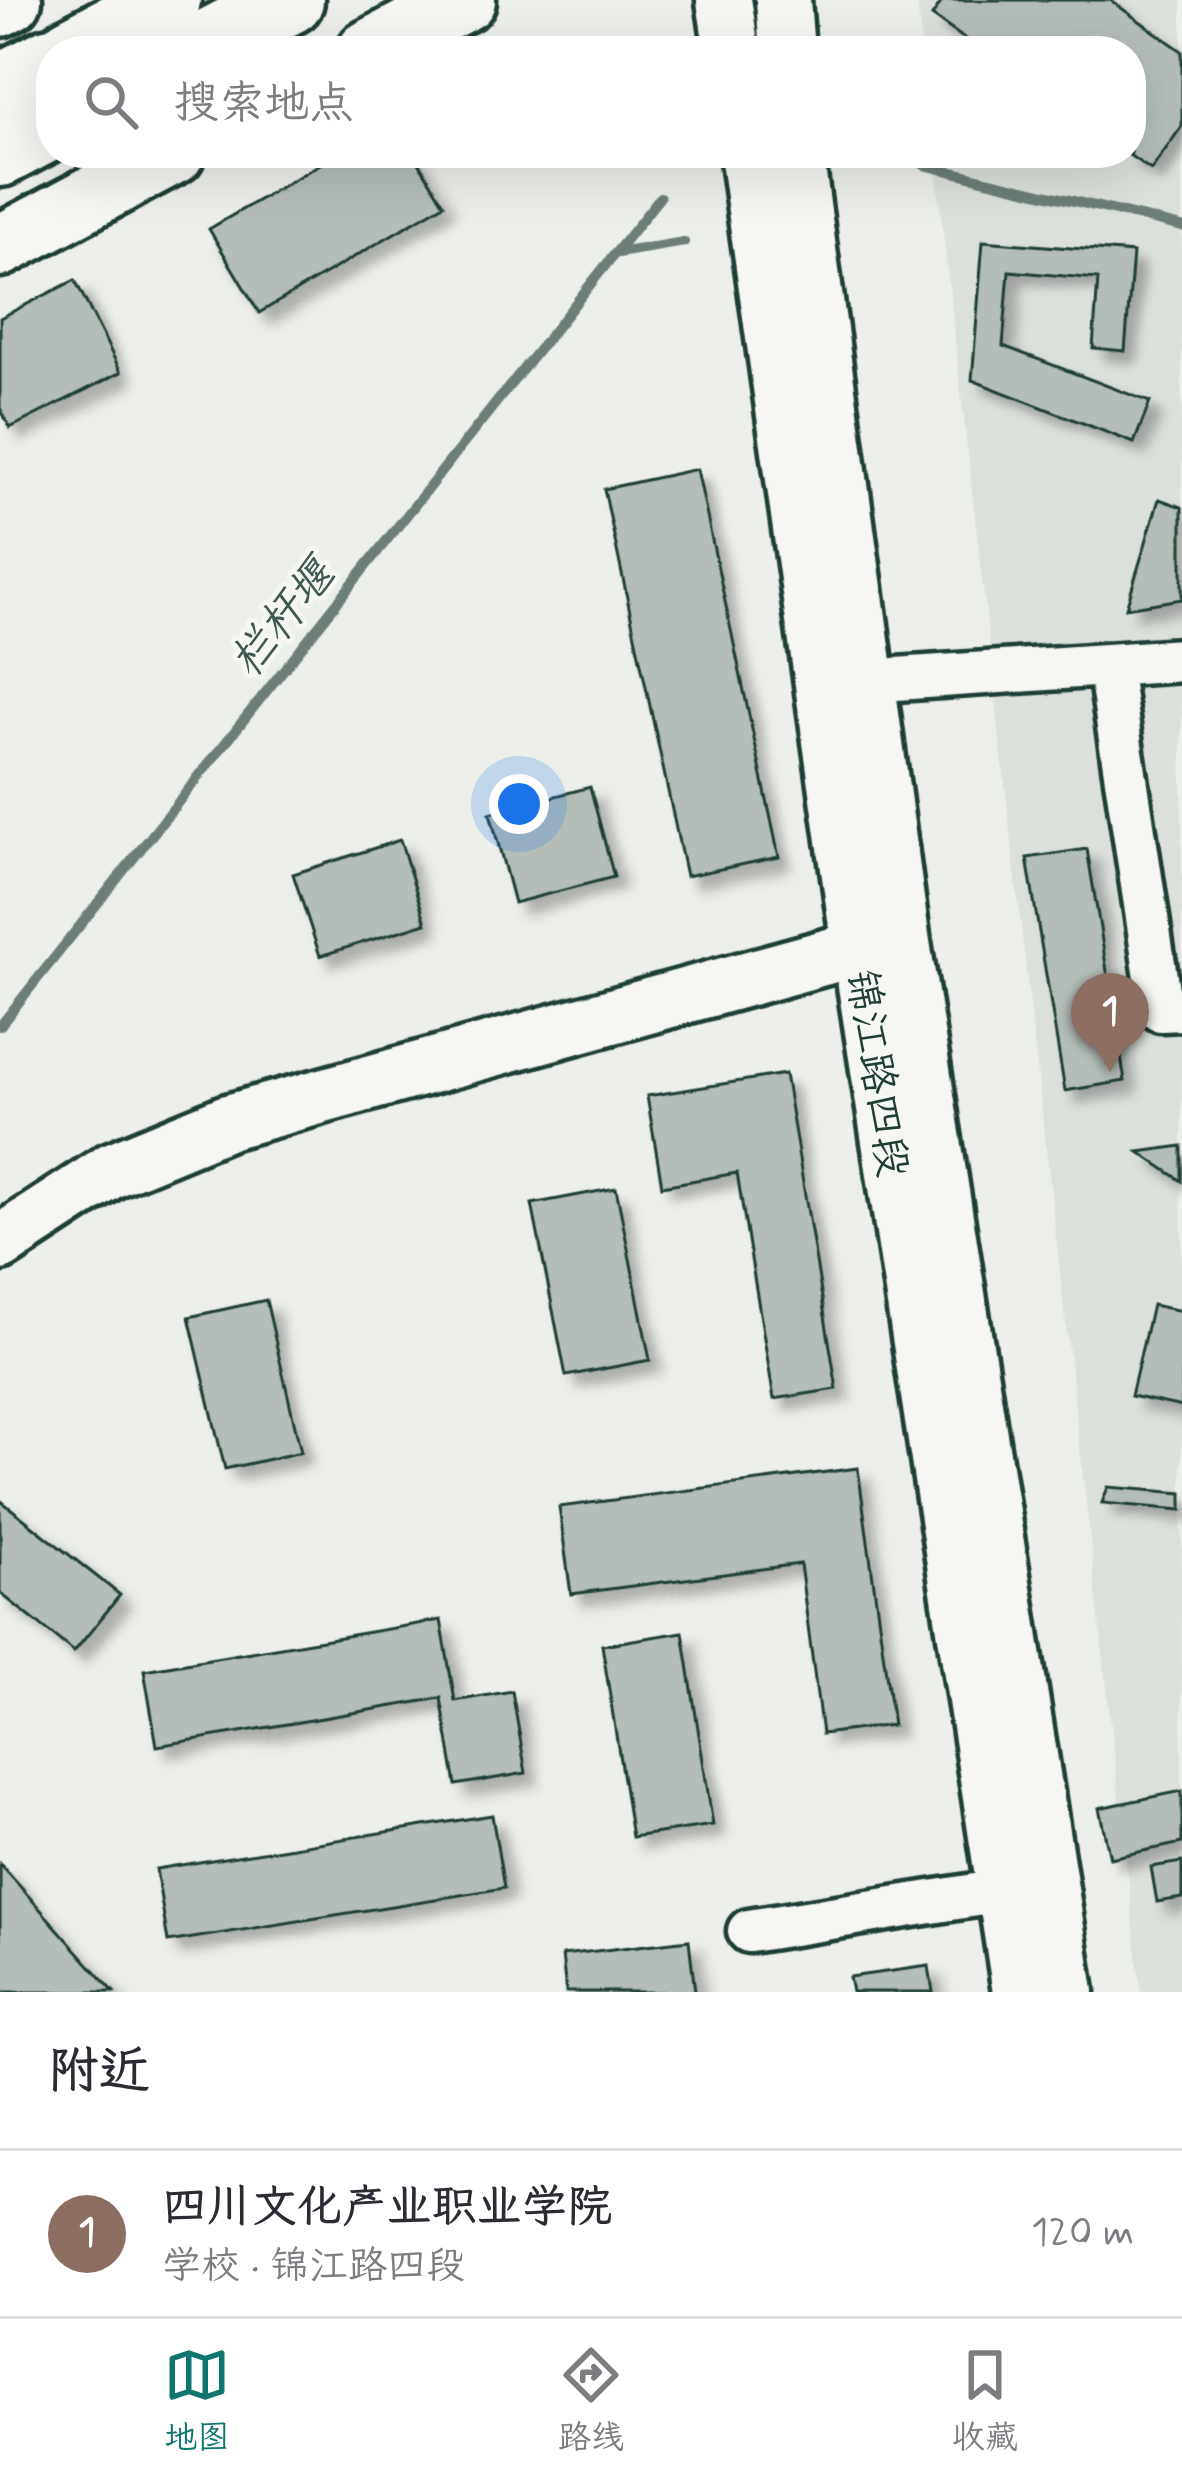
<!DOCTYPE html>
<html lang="zh">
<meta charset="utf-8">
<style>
:root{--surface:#fff;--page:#f2f2f3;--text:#2b2b33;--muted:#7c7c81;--line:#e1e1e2;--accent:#0f766e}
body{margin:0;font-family:Mynerve,"LXGW WenKai TC",sans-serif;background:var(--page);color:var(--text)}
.you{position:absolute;left:519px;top:804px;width:42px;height:42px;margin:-30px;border:9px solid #fff;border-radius:50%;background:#1a73e8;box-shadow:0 0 0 18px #1a73e833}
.badge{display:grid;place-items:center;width:78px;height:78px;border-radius:50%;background:var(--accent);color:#fff;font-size:39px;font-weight:700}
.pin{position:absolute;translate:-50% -99px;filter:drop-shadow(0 3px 6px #0008)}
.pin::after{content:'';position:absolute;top:63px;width:42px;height:36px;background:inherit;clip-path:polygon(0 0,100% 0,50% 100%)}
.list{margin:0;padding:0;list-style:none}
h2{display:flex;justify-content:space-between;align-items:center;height:156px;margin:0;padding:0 48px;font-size:51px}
h2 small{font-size:39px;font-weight:400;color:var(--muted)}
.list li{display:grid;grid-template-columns:78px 1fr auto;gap:36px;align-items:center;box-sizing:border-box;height:168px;padding:0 48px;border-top:3px solid var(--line)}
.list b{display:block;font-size:45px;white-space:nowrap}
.list p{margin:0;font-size:39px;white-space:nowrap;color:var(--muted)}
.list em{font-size:39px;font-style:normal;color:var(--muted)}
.icon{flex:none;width:66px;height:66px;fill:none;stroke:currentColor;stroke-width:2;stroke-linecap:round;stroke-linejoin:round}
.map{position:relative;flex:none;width:1182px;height:1992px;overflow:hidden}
.search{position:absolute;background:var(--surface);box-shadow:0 12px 48px #0002;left:36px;right:36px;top:36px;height:132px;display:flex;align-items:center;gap:30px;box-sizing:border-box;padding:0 42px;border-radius:48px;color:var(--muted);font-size:45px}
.sheet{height:324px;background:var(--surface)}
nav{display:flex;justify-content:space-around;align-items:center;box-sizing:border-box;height:168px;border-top:3px solid var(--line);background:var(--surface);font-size:33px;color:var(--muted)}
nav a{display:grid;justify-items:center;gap:6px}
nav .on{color:var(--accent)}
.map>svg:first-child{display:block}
.built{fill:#dce0db}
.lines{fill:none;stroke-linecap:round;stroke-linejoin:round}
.stream{stroke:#6c7e77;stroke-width:10}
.building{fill:#b4bdb8;stroke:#1f3d34;stroke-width:3;filter:url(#shadow)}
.minor-casing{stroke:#1f3d34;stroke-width:51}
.tertiary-casing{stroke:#1f3d34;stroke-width:63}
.secondary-casing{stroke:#1f3d34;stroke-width:69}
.trunk-casing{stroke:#1f3d34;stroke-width:75}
.minor{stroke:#f6f6f2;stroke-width:42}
.tertiary{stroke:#f6f6f2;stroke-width:54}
.secondary{stroke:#f6f6f2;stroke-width:60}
.trunk{stroke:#f6f6f2;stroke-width:66}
.labels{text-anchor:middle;stroke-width:10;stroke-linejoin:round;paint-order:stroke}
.street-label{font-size:42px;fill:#1f3d34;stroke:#f6f6f2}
.water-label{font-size:45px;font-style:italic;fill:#3f5850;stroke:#f6f6f2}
</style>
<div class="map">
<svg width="1182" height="1992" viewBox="0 0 1182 1992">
<defs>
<filter id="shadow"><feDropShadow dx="11" dy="11" stdDeviation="6" flood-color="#0004"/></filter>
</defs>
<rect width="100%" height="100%" fill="#edefea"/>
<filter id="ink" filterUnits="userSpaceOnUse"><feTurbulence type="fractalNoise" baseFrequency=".00833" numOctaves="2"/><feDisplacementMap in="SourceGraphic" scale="24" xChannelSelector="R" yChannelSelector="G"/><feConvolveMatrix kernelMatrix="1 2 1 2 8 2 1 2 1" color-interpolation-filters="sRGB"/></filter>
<g filter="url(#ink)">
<path class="built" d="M917,0h265v1992h-41l-207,-1839h197v-102h-209z"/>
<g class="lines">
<path class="stream" d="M924,165l258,62
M618,253l66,-11
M0,1026l660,-829"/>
</g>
<path class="building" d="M943,0h167l72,51v75l-31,44 -25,-17h5v-102h-149l-50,-35z
M339,153h74l31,51 -185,109 -50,-84z
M983,241l150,12 -8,98 -32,-3 5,-69 -89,-8 -6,75 147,56 -16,41 -162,-63z
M75,280l46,92 -111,56 -10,-20v-90z
M697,469l82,388 -93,19 -82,-387z
M1159,499l23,8v92l-56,9z
M590,787l24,90 -100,26 -24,-90z
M400,840l26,83 -106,33 -27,-82z
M1087,849l38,232 -60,10 -38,-233z
M785,1074l52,315 -63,10 -37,-226 -75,13 -15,-90z
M1182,1146v35l-43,-29z
M616,1188l34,172 -84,16 -34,-172z
M266,1300l35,152 -76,17 -36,-152z
M1152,1305l30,6v96l-51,-11z
M858,1468l35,257 -71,9 -22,-170 -229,30 -12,-87z
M1108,1487l74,6v17l-80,-7z
M0,1500l120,95 -46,57 -74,-59z
M441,1620l14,81 57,-10 14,82 -70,12 -15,-87 -284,48 -13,-76z
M683,1632l30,193 -81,12 -30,-192z
M1182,1791v52l-72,15 -11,-50z
M492,1815l12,73 -336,54 -12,-73z
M1182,1862v36l-25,4 -6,-35z
M0,1864l114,128h-114z
M689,1940l6,52h-129l-4,-37z
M929,1966l4,26h-81l-3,-15z"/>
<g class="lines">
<g class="minor-casing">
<path id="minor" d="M1109,666l52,344 21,-1
M866,681l316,-21
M749,1931l258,-41"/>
</g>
<g class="tertiary-casing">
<path id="tertiary" d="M724,0l8,51
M783,0l4,51
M747,153l112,793 161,1046
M796,153l106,783 165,1056
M0,1243l112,-73 116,-48 667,-184"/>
</g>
<g class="secondary-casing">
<path id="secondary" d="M0,6l11,-6
M368,51l97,-51
M0,246l174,-93"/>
</g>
<g class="trunk-casing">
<path id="trunk" d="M71,51l96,-51
M193,51l97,-51
M0,88l51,-27
M0,153l51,-27"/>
</g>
<use href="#minor" class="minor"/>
<use href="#tertiary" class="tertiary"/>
<use href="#secondary" class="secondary"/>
<use href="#trunk" class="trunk"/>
</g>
</g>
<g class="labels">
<g class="street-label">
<text transform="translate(879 1073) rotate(81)" y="15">锦江路四段</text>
</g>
<g class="water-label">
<text transform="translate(281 617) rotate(-51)" y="16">栏杆堰</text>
</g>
</g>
</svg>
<div class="you"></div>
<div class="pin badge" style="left:1110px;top:1072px;background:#8d6e63">1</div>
<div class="search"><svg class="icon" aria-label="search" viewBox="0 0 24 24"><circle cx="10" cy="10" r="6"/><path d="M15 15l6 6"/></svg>搜索地点</div>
</div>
<section class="sheet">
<h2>附近<small></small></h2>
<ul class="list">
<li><span class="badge" style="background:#8d6e63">1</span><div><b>四川文化产业职业学院</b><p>学校 · 锦江路四段</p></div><em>120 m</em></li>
</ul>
</section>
<nav>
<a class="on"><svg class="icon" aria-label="map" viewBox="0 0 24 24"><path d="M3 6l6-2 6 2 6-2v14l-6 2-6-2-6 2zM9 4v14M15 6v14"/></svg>地图</a>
<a><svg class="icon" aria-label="directions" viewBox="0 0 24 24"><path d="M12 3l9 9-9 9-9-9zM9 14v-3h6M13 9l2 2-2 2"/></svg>路线</a>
<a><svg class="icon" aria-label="saved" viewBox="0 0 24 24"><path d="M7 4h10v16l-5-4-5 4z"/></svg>收藏</a>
</nav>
